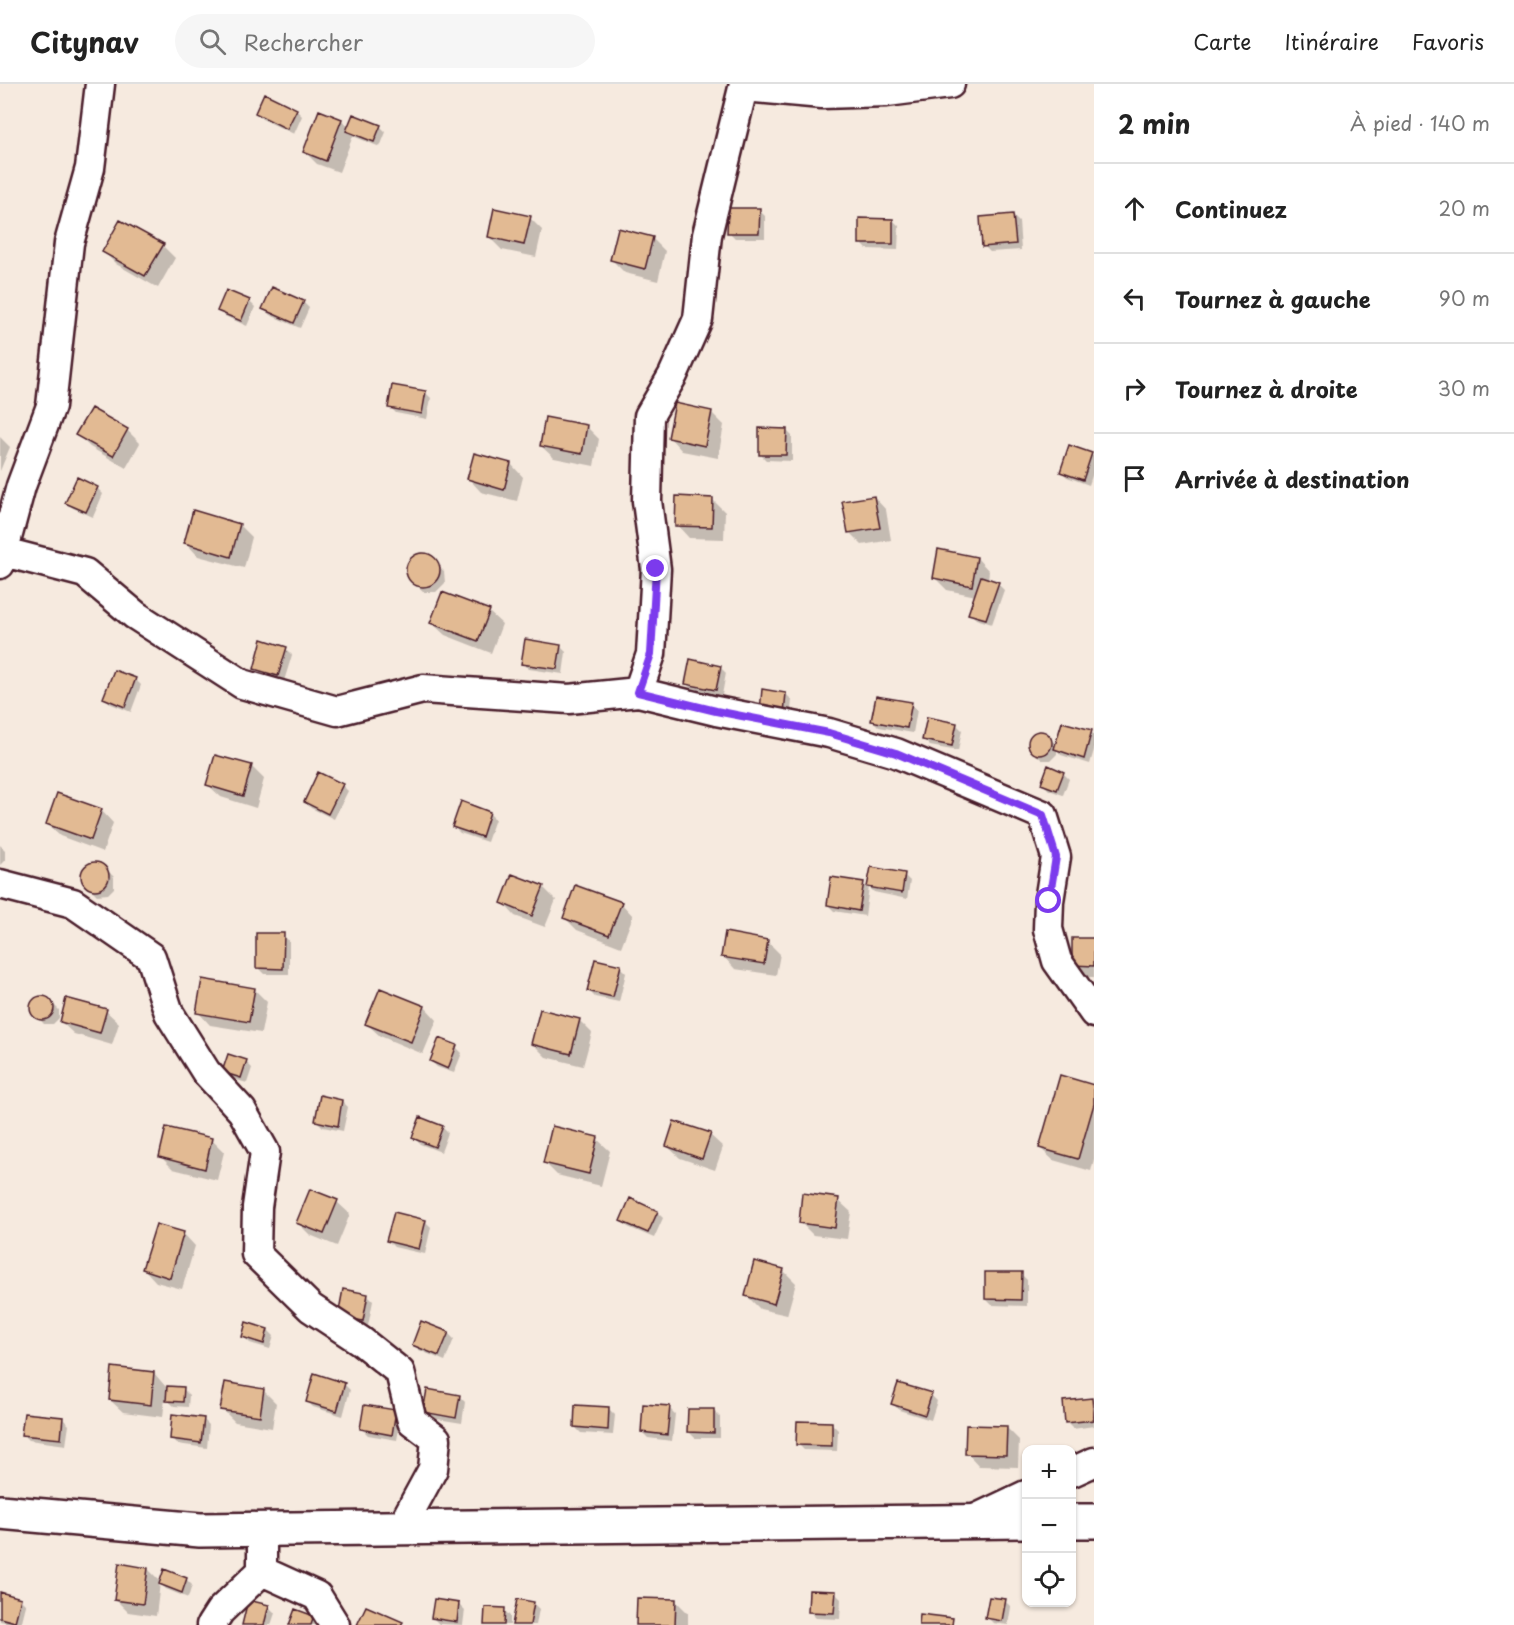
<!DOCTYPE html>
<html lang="fr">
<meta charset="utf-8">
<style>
:root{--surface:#fff;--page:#f6f6f6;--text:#222;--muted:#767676;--line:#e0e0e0}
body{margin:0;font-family:"Playpen Sans",sans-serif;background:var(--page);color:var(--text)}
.controls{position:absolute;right:18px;bottom:18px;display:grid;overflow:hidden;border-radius:12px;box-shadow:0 2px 4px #0004}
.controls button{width:54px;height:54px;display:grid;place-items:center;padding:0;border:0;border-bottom:2px solid var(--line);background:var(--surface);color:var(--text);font:30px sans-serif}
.stop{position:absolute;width:18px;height:18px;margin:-14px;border:4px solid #7c3aed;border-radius:50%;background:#fff}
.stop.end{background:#7c3aed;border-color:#fff;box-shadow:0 2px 6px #0008}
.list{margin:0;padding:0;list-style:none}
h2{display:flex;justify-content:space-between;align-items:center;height:78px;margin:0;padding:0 24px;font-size:26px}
h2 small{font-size:20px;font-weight:400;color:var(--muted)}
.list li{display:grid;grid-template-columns:39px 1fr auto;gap:18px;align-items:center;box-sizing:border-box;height:90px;padding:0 24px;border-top:2px solid var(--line)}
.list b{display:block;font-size:22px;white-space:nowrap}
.list em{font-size:20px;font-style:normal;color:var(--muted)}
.icon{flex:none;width:33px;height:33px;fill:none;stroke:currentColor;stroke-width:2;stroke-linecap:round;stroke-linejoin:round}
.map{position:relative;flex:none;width:1094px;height:1541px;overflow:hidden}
header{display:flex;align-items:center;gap:36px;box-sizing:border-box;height:84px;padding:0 30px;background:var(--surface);border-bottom:2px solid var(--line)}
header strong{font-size:28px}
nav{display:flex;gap:33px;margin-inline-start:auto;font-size:21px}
.search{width:420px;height:54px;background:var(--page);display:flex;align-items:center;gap:15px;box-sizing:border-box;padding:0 21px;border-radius:33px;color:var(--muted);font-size:22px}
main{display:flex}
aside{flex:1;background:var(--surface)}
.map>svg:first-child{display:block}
.shadow{fill:#0003}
.building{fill:#e2ba93;stroke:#4a1f2b;stroke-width:1.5}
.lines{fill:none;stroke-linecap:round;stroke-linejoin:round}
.minor-casing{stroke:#4a1f2b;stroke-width:33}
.secondary-casing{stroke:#4a1f2b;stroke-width:38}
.minor{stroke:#fff;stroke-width:28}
.secondary{stroke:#fff;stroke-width:33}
.route{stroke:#7c3aed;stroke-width:8}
</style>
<header>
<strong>Citynav</strong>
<div class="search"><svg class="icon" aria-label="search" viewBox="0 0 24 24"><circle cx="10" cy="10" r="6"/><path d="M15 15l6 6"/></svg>Rechercher</div>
<nav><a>Carte</a><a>Itinéraire</a><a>Favoris</a></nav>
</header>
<main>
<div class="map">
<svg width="1094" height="1541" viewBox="0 0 1094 1541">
<rect width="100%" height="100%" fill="#f6eadf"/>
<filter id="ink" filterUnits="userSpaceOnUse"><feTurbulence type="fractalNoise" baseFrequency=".0167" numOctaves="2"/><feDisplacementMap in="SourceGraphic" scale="12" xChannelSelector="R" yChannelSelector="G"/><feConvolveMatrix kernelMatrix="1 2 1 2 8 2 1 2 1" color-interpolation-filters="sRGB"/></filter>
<g filter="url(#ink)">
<path class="shadow" d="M296,26l6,6 -8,18 -32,-15 -6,-6z
M320,28l22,8 7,8 31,-2 6,6 -6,15 -27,-11 -14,36 -22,-8 -13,-13z
M759,126l6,6v22h-30l-6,-6z
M1013,132l6,6 2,28 -31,2 -6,-6z
M530,134l12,12 -6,27 -34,-7 -13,-13z
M893,136l6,6 -1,24 -31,-1 -6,-6z
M652,154l13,13 -7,30 -33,-8 -13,-13z
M163,162l12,12 -17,30 -42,-24 -12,-12z
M249,217l6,6 -8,19 -22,-10 -6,-6z
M303,218l6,6 -9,20 -30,-13 -6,-6z
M425,308l6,6 -4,21 -31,-6 -6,-6z
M711,328l13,13 -6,33 -36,-7 -12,-13z
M587,343l12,12 -5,27 -40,-8 -13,-12z
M127,346l13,13 -14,25 -36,-21 -13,-12z
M786,346l6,6v25l-26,-1 -6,-6z
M0,353l10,10 -10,24z
M1091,370l3,3v13l-5,15 -22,-8 -6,-6z
M511,380l12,13 -6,24 -36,-9 -12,-13z
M97,404l6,6 -10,23 -20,-9 -6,-6z
M874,413l12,13 5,30 -29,5 -13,-13z
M713,416l12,12 -1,27 -35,-1 -12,-13z
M240,441l12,12 -8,31 -46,-12 -12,-13z
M417,472h11l16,15 1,12 -9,9h-12l-16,-15v-13z
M977,474l12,13 -1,9 10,4 6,6 -12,34 -16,-5 -6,-6 6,-17 -29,-6 -13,-13z
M489,528l13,12 -11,29 -46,-18 -13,-12z
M560,562l6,6 -3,22 -34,-5 -6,-6z
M286,565l6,6 -8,26 -22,-7 -6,-6z
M720,583l6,6 -4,22 -29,-5 -6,-6z
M135,595l6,6 -10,27 -20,-8 -6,-6z
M786,610l6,6 -2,19 -23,-3z
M911,620l6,6 -4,23 -34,-6 -6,-6z
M956,640l6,6 -4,21 -28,-5 -6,-6z
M1063,640l31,10v16l-4,14 -29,-9 -4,-5v4l-6,6h-9l-13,-12v-9l6,-6h9l13,12z
M216,672l36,11 12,12 -8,29 -35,-11 -13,-12z
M1063,689l6,6 -6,16 -14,-5 -6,-6z
M342,701l6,6 -14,28 -23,-11 -6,-6z
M101,726l12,13 -10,29 -43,-16 -13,-12z
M489,729l6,6 -8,23 -27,-9 -6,-6z
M0,761l5,5v10l-5,5z
M100,779l14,14v11l-6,6 -11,1 -14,-14v-10l7,-7z
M872,785l32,6 6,6 -3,18 -33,-7 -5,-5 -4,29 -31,-5 -6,-6 35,-21 5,5z
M543,803l13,13 -11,27 -30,-11 -12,-13z
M621,819l12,13 -12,31 -44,-17 -13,-13z
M283,851l6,6v33h-25l-6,-6z
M1094,856v37h-8l-13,-12z
M767,857l13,13 -4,21 -41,-6 -12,-13z
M620,883l6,6 -7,29 -24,-5 -6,-6z
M254,905l13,13 -6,31 -51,-8 -12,-13z
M38,914h9l12,12v8l-6,6h-9l-11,-12 -1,-9z
M425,923l12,13 -14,34 -43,-18 -13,-12z
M106,927l13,12 -7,22 -38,-11 -13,-12z
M579,936l13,13 -9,33 -37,-9 -13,-13z
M456,963l6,6 -8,20 -17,-6 -6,-6z
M246,978l6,6 -5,15 -17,-5 -6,-6z
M1094,1002v73l-3,12 -38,-11 -13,-12z
M342,1017l6,6 -5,24 -20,-4 -6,-6z
M442,1043l6,6 -7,19 -21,-8 -6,-6z
M710,1051l13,12 -8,23 -35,-12 -13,-12z
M597,1055l13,12 -9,35 -44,-11 -13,-13z
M212,1056l12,12 -7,28 -44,-11 -12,-12z
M838,1116l13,12 -4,27 -34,-4 -13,-13z
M337,1118l13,12 -13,32 -27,-11 -12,-12z
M657,1128l6,6 -9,20 -26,-11 -6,-6z
M425,1137l6,6 -6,27 -31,-7 -6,-6z
M183,1149l12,13 -13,43 -26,-7 -12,-13z
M783,1186l13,13 -9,32 -27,-6 -13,-13z
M1021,1190l6,6v26l-35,-1 -6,-6z
M367,1211l6,6 -5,25 -23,-5z
M268,1246l6,6 -4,13 -20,-6 -6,-6z
M448,1249l6,6 -9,22 -26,-11 -6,-6z
M154,1289l12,14 17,2 6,6 -1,12 -14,-1 -9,-8 -2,19 -40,-5 -13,-12z
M344,1300l6,6 -7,26 -30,-9 -6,-6z
M263,1306l13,13 -4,25 -37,-6 -13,-13z
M931,1311l6,6 -6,19 -32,-10 -6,-6z
M459,1312l6,6 -3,21 -31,-5 -6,-6z
M1091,1316l3,2v24l-21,3 -6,-6z
M669,1324l6,6 -3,27 -24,-3 -6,-6z
M609,1325l6,6 -2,20 -32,-2 -6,-6z
M714,1327l6,6v21h-25l-6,-6z
M395,1328l6,6 -4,22 -29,-5 -6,-6z
M63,1335l6,6 -3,20 -37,-5 -6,-6z
M203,1335l6,6 -2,23 -30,-4 -6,-6z
M832,1340l6,6 -1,21 -33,-1 -6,-6z
M1006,1343l13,13 -1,27 -39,-1 -12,-13z
M148,1485l13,13 25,-3 6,6 -4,13 -22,-9 -6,-6 -4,33 -28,-4 -13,-13z
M835,1509l6,6 -1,20 -24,-1 -6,-6z
M0,1510l20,5 6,6 -5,20 -21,-4z
M250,1517l19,6 6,6 -4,12h-28z
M676,1517l12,12v12h-51z
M1005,1517l6,6 -3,18 -15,-2 -6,-6z
M533,1519l6,6 -3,16h-22z
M459,1520l6,6 -2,15 -24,-1 -6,-6z
M504,1526l6,6v9h-25z
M295,1527l19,7 5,7h-29z"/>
<path class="building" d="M264,9l33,16 -10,20 -32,-16z
M319,26l23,9 -16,42 -23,-9z
M353,30l28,11 -7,17 -28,-11z
M494,124l37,8 -7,29 -36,-8z
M728,124h32l-1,25h-32z
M1013,130l3,30 -34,3 -2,-30z
M859,134l34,1v25h-34z
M120,136l44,24 -19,32 -43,-24z
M618,144l35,9 -8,32 -35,-9z
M272,203l32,14 -10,22 -32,-14z
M226,206l24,10 -9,21 -24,-10z
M392,301l34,6 -4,23 -34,-6z
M675,319l37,8 -7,35 -37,-8z
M91,324l37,21 -15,27 -38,-21z
M545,333l42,8 -5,29 -42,-8z
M759,344l28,1 -1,26h-27z
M1069,361l23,8 -9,27 -23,-8z
M474,369l37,10 -7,27 -37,-11z
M77,393l21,10 -12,25 -21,-9z
M676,412l37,2 -1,29 -37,-1z
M874,412l6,32 -32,5 -6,-32z
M193,426l47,14 -9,33 -47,-14z
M938,465l39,8 -5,29 -39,-8z
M406 486a17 17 0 1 1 34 0a17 17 0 1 1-34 0Z
M981,492l18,6 -13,37 -18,-5z
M442,508l48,18 -12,31 -48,-18z
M262,555l25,8 -9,29 -24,-7z
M525,555l36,6 -4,24 -36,-5z
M690,575l31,7 -5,24 -31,-6z
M114,586l22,8 -11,29 -22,-9z
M762,605l24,4 -2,20 -24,-2z
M876,612l36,6 -5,26 -36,-7z
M927,633l30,6 -5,23 -30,-6z
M1062,638l30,8 -8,29 -30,-10z
M1028 659a12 12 0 1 1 24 0a12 12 0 1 1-24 0Z
M215,671l37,10 -9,31 -37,-11z
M1048,681l16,7 -7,18 -16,-6z
M318,688l25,12 -15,30 -24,-12z
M57,709l45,16 -11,31 -45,-16z
M461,717l29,11 -8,25 -30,-10z
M81 792a14 14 0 1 1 28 0a14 14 0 1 1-28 0Z
M871,783l34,6 -3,20 -35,-6z
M512,790l32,12 -12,30 -31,-13z
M831,793l33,5 -5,29 -32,-6z
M575,801l47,17 -13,33 -46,-17z
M725,848l43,8 -4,24 -43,-7z
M256,849h28l-1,36 -27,-1z
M1072,854h22v28l-22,-1z
M595,875l26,6 -8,32 -26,-6z
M202,895l53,9 -6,34 -53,-9z
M380,904l45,18 -14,36 -46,-18z
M30 924a12 12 0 1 1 24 0a12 12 0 1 1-24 0Z
M66,914l41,11 -7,24 -40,-11z
M540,925l40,10 -9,35 -40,-10z
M439,954l18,7 -9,24 -18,-8z
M228,970l19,6 -6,18 -19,-6z
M1060,991l34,10v19l-16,55 -39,-11z
M320,1011l22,5 -4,26 -23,-5z
M420,1033l23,9 -8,21 -23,-9z
M674,1037l37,12 -9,26 -36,-13z
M552,1042l46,11 -9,37 -46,-11z
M166,1043l46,11 -7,31 -46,-12z
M310,1105l28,11 -14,34 -28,-11z
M802,1109l37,5 -4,30 -36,-5z
M630,1114l28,13 -10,22 -28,-12z
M394,1128l32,8 -7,29 -33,-8z
M156,1140l28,8 -14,46 -28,-9z
M754,1177l30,8 -10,35 -29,-8z
M985,1188h37l-1,28 -36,-1z
M343,1205l25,5 -5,27 -25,-5z
M421,1237l28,11 -10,24 -27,-11z
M246,1238l22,7 -4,15 -22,-7z
M112,1283l42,5 -3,33 -42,-5z
M314,1289l31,10 -8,28 -31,-9z
M225,1298l39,7 -4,27 -40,-6z
M898,1299l34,10 -7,22 -34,-11z
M167,1302l17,1 -1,15 -17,-1z
M427,1305l33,6 -4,23 -33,-6z
M1092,1314l2,22 -29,3 -2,-22z
M643,1320l27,2 -3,29 -26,-3z
M364,1321l32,5 -4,25 -32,-6z
M575,1321l34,2 -1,23 -34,-3z
M688,1325h26v24l-27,-1z
M24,1329l39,4 -2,22 -40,-4z
M172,1330l32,4 -3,25 -31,-4z
M797,1337l35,1v24l-36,-1z
M966,1341l41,1 -1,29 -41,-1z
M119,1479l29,5 -5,36 -29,-4z
M164,1485l23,9 -5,15 -23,-9z
M809,1506l27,1 -2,22 -26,-1z
M0,1508l21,6 -6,24 -15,-4z
M989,1513l17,2 -4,22 -17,-3z
M637,1514l39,1 -1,26h-39z
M434,1515l25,4 -2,19 -26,-4z
M517,1515l17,3 -4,23h-18z
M248,1516l21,5 -5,20h-22z
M366,1522l37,16 -2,3h-44z
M485,1523l20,1 -1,17h-20z
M295,1525l19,7 -3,9h-22z
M920,1530l33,4 -1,7h-33z"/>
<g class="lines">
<g class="minor-casing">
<path id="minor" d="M744,3l78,7 65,-2 63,-8
M4,468l81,21 50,42 107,69 95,27 86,-22 146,10 69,-7 78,19 113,22 67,20 147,62 13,42 -7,44 -1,28 9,32 37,52
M0,480l21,-78 30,-80 18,-163 21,-75 10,-84
M638,608l13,-38 5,-85 -9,-68 2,-85 24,-41 25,-56 9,-84 37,-151
M0,800l73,19 78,54 18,56 37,59 36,39 23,41 -8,55 -1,47 55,54 50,33 39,31 12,49 24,18 -3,30 -32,59
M1072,1388l22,-10
M971,1437l55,-26
M262,1487l55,25 18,29
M211,1541l9,-14 42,-40v-42"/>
</g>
<g class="secondary-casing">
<path id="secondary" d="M0,1428l200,18 826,-9
M1072,1437h22"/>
</g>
<use href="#minor" class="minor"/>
<use href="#secondary" class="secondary"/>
</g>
</g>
<g class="lines" filter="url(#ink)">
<path class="route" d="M656,485l-5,85 -13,38 78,19 113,22 67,20 147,62 13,42 -7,44"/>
</g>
</svg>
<div class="controls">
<button>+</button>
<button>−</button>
<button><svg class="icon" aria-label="locate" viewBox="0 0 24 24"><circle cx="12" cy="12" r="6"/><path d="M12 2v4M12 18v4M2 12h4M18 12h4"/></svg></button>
</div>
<div class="stop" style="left:1049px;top:817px"></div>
<div class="stop end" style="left:656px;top:485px"></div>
</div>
<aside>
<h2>2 min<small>À pied · 140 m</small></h2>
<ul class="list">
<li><svg class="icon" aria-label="ahead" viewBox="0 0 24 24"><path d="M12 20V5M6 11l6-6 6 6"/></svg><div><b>Continuez</b></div><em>20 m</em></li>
<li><svg class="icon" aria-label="left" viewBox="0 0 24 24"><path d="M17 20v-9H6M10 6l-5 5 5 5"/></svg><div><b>Tournez à gauche</b></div><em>90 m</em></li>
<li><svg class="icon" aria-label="right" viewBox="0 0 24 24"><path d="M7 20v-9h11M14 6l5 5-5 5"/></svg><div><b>Tournez à droite</b></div><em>30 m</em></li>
<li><svg class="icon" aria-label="arrive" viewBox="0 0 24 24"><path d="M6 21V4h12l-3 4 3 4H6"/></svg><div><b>Arrivée à destination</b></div></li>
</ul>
</aside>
</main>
